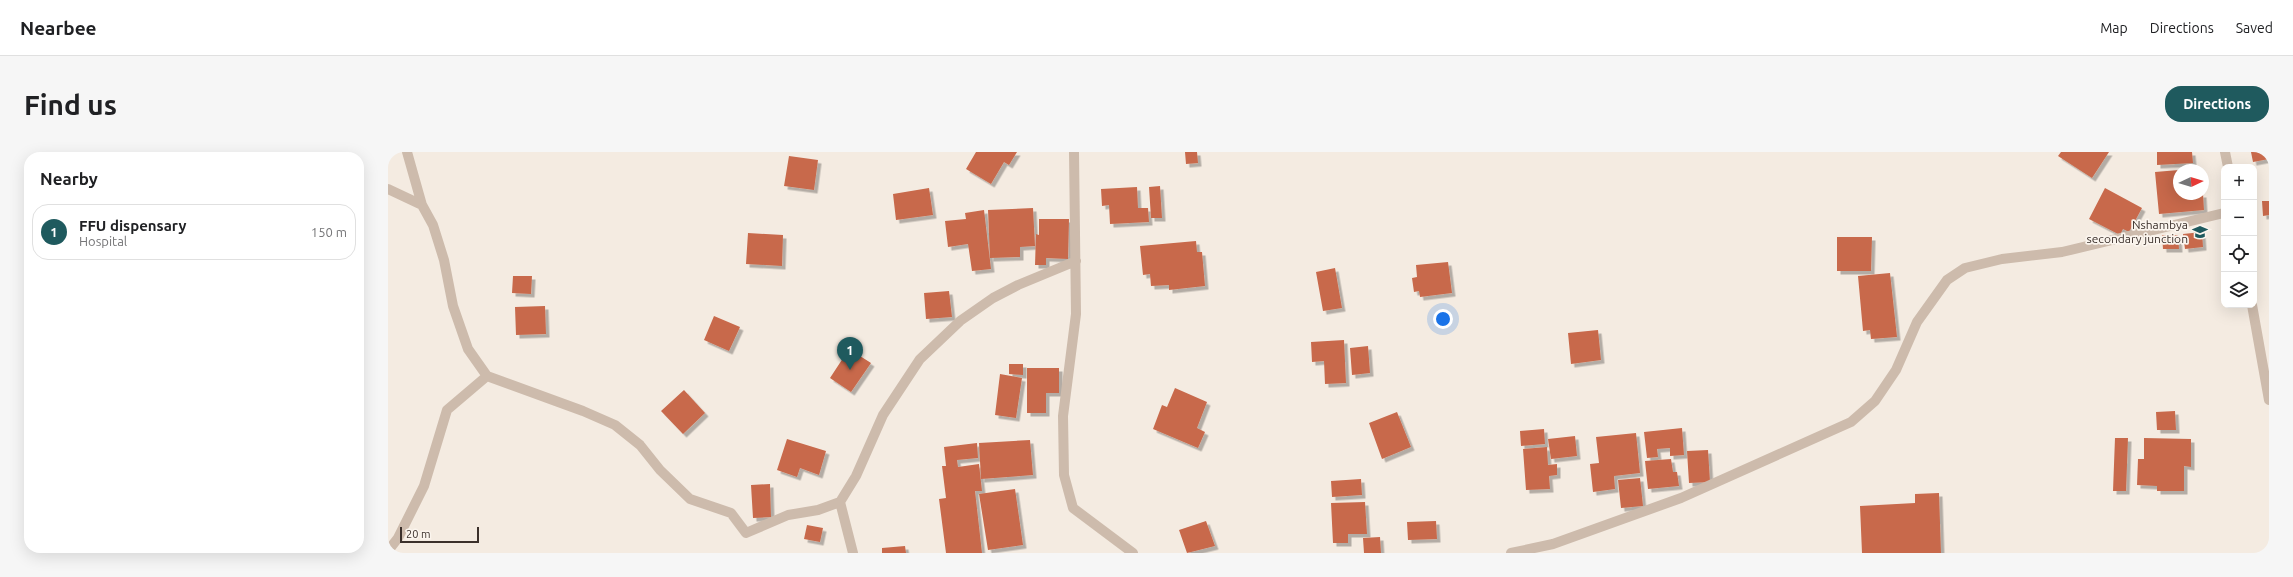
<!DOCTYPE html>
<meta charset="utf-8">
<style>
:root{--surface:#fff;--page:#f6f6f6;--text:#202124;--muted:#757577;--line:#e0e0e0;--accent:#1f5a5e}
body{margin:0;font-family:Ubuntu,sans-serif;background:var(--page);color:var(--text)}
.controls{position:absolute;right:12px;top:12px;display:grid;overflow:hidden;border-radius:8px;box-shadow:0 4px 16px #0002}
.controls button{width:36px;height:36px;display:grid;place-items:center;padding:0;border:0;border-bottom:1px solid var(--line);background:var(--surface);color:var(--text);font:20px sans-serif}
.compass{position:absolute;left:1785px;top:12px;width:36px;height:36px;border-radius:50%;background:var(--surface);box-shadow:0 4px 16px #0002;rotate:86deg}
.scale{position:absolute;left:12px;bottom:10px;width:79px;box-sizing:border-box;padding-left:4px;border:2px solid #3b302b;border-top:0;font-size:11px;line-height:14px;white-space:nowrap;color:#3b302b;-webkit-text-stroke:3px #fbf5ee;paint-order:stroke}
.you{position:absolute;left:1055px;top:167px;width:14px;height:14px;margin:-10px;border:3px solid #fff;border-radius:50%;background:#1a73e8;box-shadow:0 0 0 6px #1a73e833}
.badge{display:grid;place-items:center;width:26px;height:26px;border-radius:50%;background:var(--accent);color:#fff;font-size:13px;font-weight:700}
.pin{position:absolute;translate:-50% -33px;filter:drop-shadow(0 1px 2px #0008)}
.pin::after{content:'';position:absolute;top:21px;width:14px;height:12px;background:inherit;clip-path:polygon(0 0,100% 0,50% 100%)}
.list{margin:0;padding:0;list-style:none}
h2{display:flex;justify-content:space-between;align-items:center;height:52px;margin:0;padding:0 16px;font-size:17px}
h2 small{font-size:13px;font-weight:400;color:var(--muted)}
.list li{display:grid;grid-template-columns:26px 1fr auto;gap:12px;align-items:center;box-sizing:border-box;height:56px;margin:0 8px 8px;padding:0 8px;border:1px solid var(--line);border-radius:16px}
.list b{display:block;font-size:15px;white-space:nowrap}
.list p{margin:0;font-size:13px;white-space:nowrap;color:var(--muted)}
.list em{font-size:13px;font-style:normal;color:var(--muted)}
.icon{flex:none;width:22px;height:22px;fill:none;stroke:currentColor;stroke-width:2;stroke-linecap:round;stroke-linejoin:round}
.map{position:relative;flex:none;width:1881px;height:401px;overflow:hidden;border-radius:16px}
header{display:flex;align-items:center;gap:24px;box-sizing:border-box;height:56px;padding:0 20px;background:var(--surface);border-bottom:1px solid var(--line)}
header strong{font-size:19px}
nav{display:flex;gap:22px;margin-inline-start:auto;font-size:14px}
.intro{display:flex;align-items:center;justify-content:space-between;box-sizing:border-box;height:96px;padding:0 24px}
h1{margin:0;font-size:28px}
.button{padding:10px 18px;border-radius:16px;background:var(--accent);color:#fff;font-size:14px;font-weight:700}
main{display:flex;gap:24px;padding:0 24px}
aside{flex:1;background:var(--surface);border-radius:16px;box-shadow:0 4px 16px #0002}
.map>svg:first-child{display:block}
.building{fill:#c8694b;filter:url(#shadow)}
.lines{fill:none;stroke-linecap:round;stroke-linejoin:round}
.minor{stroke:#cdbbac;stroke-width:10}
.labels{text-anchor:middle;stroke-width:3.5;stroke-linejoin:round;paint-order:stroke}
.poi-label{font-size:12px;fill:#3b302b;stroke:#fbf5ee;text-anchor:end}
</style>
<header>
<strong>Nearbee</strong>
<nav><a>Map</a><a>Directions</a><a>Saved</a></nav>
</header>
<div class="intro"><h1>Find us</h1><a class="button">Directions</a></div>
<main>
<aside>
<h2>Nearby<small></small></h2>
<ul class="list">
<li><span class="badge">1</span><div><b>FFU dispensary</b><p>Hospital</p></div><em>150 m</em></li>
</ul>
</aside>
<div class="map">
<svg width="1881" height="401" viewBox="0 0 1881 401">
<defs>
<filter id="shadow"><feDropShadow dx="3.5" dy="3.5" stdDeviation="0" flood-color="#0004"/></filter>
</defs>
<rect width="100%" height="100%" fill="#f4ebe1"/>
<path class="building" d="M588,0h41l-8,13 -5,-3 -13,22 -25,-15z
M797,0h12l1,11 -12,1z
M1673,0h48l-17,26 -34,-22z
M1769,0h35l1,11 -36,2z
M1863,0h18v7l-16,3z
M401,4l29,4 -4,30 -30,-4z
M1791,18v24h24l1,16 -45,4 -4,-42z
M772,34l2,32h-11l-2,-31z
M749,35l1,21h10l1,14 -39,2 -1,-19 -7,1 -1,-17z
M541,36l4,27 -37,5 -3,-26z
M1717,36l37,20 -13,24 -6,-3 -3,6 -31,-16z
M1874,49h7v14l-6,1z
M645,56l2,38 -15,1v10l-30,1 -2,-48z
M596,58l7,59 -19,2 -4,-27 -20,3 -3,-26 21,-2 -1,-6z
M651,67h30l-1,40 -22,-1v7h-11l1,-31 3,1z
M1814,80l1,15 -18,2 -2,-15z
M360,81l35,2 -1,31 -36,-2z
M1774,83h16l1,14h-16z
M1449,85h35l-1,34h-34z
M808,89l1,11h5l3,34 -36,4v-5l-18,1 -1,-12 -7,1 -3,-29z
M1060,110l4,31 -32,4 -1,-6 -5,1 -2,-14 5,-1 -1,-12z
M947,116l7,40 -19,3 -7,-39z
M1502,121l7,64 -26,2 -1,-9 -7,1 -5,-55z
M125,124h19l-1,18 -19,-1z
M561,139l3,26 -26,2 -2,-26z
M157,154l1,28 -30,1 -1,-28z
M326,164l26,11 -11,24 -25,-11z
M1210,178l3,30 -30,4 -3,-31z
M956,188l2,43 -21,1 -1,-23 -12,1 -1,-20z
M980,194l2,27 -18,2 -2,-27z
M461,197l22,14 -20,29 -21,-14z
M621,212h14v11l-14,-1z
M639,216h32v25h-13v20h-19z
M612,222l22,4 -6,40 -21,-3z
M787,236l32,14 -10,26 8,4 -7,16 -45,-19 9,-24 5,2z
M296,238l21,23 -22,21 -22,-23z
M1787,259l1,19h-19l-1,-18z
M1009,260l14,35 -29,12 -13,-36z
M1294,276l2,27 -14,1v-8l-13,1 1,8 -11,1 -3,-26z
M1156,277l1,15 -24,2 -1,-15z
M1248,281l4,40 -26,3 1,13 -22,3 -3,-28 9,-1 -3,-26z
M1187,284l2,20 -26,3 -3,-20z
M1727,286h13l-2,53h-13z
M1756,286l47,1v28l-7,-1v25h-27v-5l-20,-1 1,-26h6z
M399,287l39,12 -7,24 -19,-7 -3,9 -20,-7z
M642,288l3,35 -52,4 -2,-36z
M589,291l1,15 -21,2 1,7 21,-3 3,27h-7l7,62h-36l-7,-54 7,-1 -4,-32h4l-2,-19z
M1159,295l1,18 9,-1v11l-8,1 1,13 -24,1 -3,-41z
M1320,298l2,32 -21,1 -2,-32z
M1283,307l2,13h4l2,14 -31,3 -3,-28z
M1252,326l3,28 -22,2 -3,-28z
M973,327l1,16 -30,2 -1,-16z
M382,332l1,33 -18,1 -2,-33z
M627,337l8,56 -35,5 -9,-56z
M1551,341l2,60h-79l-2,-47 55,-3v-9z
M977,350l2,32h-19v9h-15l-2,-40z
M818,369l9,25 -28,7 -8,-23z
M1048,369l1,18 -29,1 -1,-18z
M419,373l16,3 -3,14 -16,-3z
M992,385l1,16h-17l-1,-15z
M517,394l1,7h-24v-5z"/>
<g class="lines">
<path class="minor" d="M19,0l15,53
M686,0l2,162 -13,102 1,59 9,33 60,45
M1837,0l3,15
M0,37l34,16 11,20 11,35 9,46 15,43 19,27 96,35 32,14 25,20 20,25 30,29 41,14 15,20 42,-18 30,-5 22,-8 16,-26 27,-61 37,-56 40,-38 33,-23 25,-13 58,-24
M1864,153l17,95
M452,350l13,51
M0,399l10,-13 26,-52 23,-76 40,-34
M1123,401l42,-9 128,-46 170,-76 24,-21 21,-31 21,-48 30,-42 18,-12 37,-9 60,-7 162,-39"/>
</g>
<defs>
<g id="school-bare" transform="scale(1.2)"><path d="M0-5L7-2L0 1L-7-2ZM-4 1L0 2.5L4 1V4Q0 6-4 4Z" fill="#1f5a5e" stroke="#fbf5ee" stroke-width="2.5" paint-order="stroke"/></g>
</defs>
<g fill-rule="evenodd">
<use href="#school-bare" x="1812" y="80"/>
</g>
<g class="labels">
<g class="poi-label">
<text x="1800" y="77">Nshambya<tspan x="1800" dy="14">secondary junction</tspan></text>
</g>
</g>
</svg>
<div class="controls">
<button>+</button>
<button>−</button>
<button><svg class="icon" aria-label="locate" viewBox="0 0 24 24"><circle cx="12" cy="12" r="6"/><path d="M12 2v4M12 18v4M2 12h4M18 12h4"/></svg></button>
<button><svg class="icon" aria-label="layers" viewBox="0 0 24 24"><path d="M12 4l9 5-9 5-9-5zM3 14l9 5 9-5"/></svg></button>
</div>
<svg class="compass" viewBox="-18 -18 36 36"><path d="M0-13l5 13h-10z" fill="#e53935"/><path d="M0 13l5-13h-10z" fill="#757577"/></svg>
<div class="scale">20 m</div>
<div class="you"></div>
<div class="pin badge" style="left:462px;top:218px">1</div>
</div>
</main>
